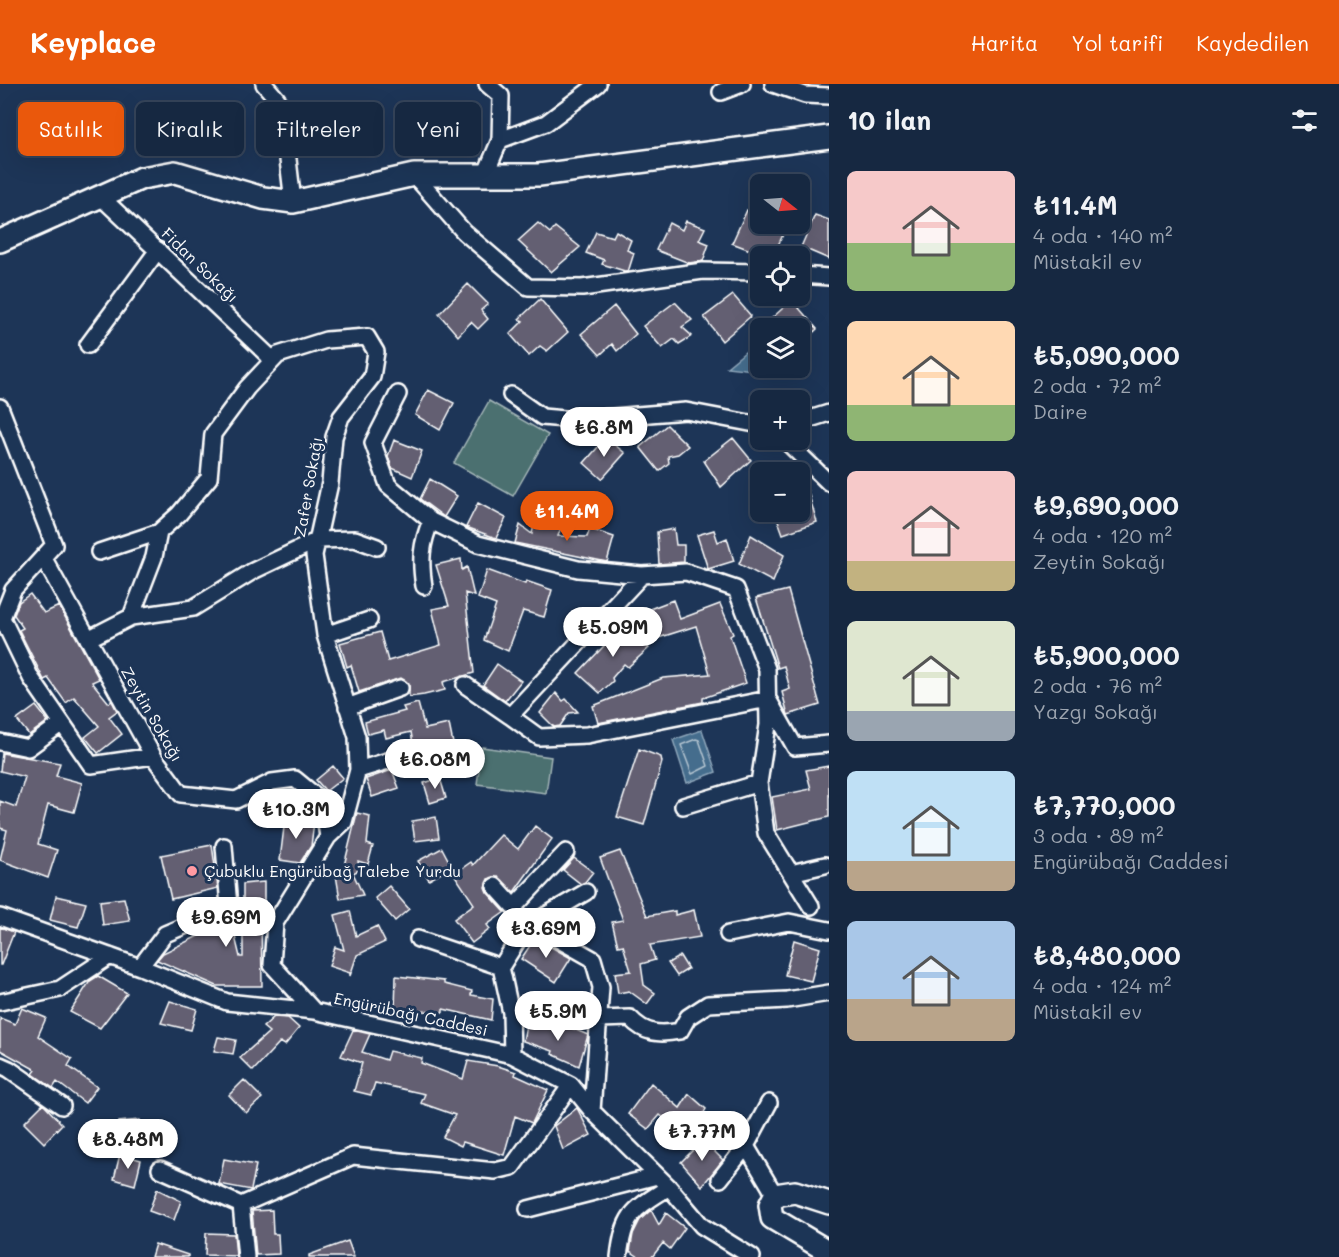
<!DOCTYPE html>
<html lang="tr">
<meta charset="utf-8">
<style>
:root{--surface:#162841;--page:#1f3048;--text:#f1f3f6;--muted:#9ea6b1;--line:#35445a;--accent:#ea580c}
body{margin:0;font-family:Mali,sans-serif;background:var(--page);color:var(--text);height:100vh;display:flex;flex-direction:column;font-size:22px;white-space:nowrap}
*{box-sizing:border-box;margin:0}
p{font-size:20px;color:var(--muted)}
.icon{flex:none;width:33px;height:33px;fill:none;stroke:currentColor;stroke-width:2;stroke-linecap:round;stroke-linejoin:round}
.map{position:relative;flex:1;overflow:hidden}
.sheet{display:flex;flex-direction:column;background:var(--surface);width:510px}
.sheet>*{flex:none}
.top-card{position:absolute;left:18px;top:18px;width:570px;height:54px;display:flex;gap:12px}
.needle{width:39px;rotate:107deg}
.tools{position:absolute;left:750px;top:90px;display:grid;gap:12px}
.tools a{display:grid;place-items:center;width:60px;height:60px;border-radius:9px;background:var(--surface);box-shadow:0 6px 24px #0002,0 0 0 2px var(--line);font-size:30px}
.price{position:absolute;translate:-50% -51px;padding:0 14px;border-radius:21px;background:#fff;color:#222;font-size:20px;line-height:39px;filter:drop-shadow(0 2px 3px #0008)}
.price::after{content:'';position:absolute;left:50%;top:36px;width:18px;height:14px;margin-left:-9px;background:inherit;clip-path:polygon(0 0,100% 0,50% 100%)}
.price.on{background:var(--accent);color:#fff}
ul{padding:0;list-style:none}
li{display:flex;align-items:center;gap:18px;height:150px;padding:0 18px}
li span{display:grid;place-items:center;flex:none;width:168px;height:120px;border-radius:9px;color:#555}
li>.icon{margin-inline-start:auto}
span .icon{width:72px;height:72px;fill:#fffc;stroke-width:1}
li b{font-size:26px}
h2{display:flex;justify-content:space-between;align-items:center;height:72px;padding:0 18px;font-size:26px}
.tag{padding:0 21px;border-radius:9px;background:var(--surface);box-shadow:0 6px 24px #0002,0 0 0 2px var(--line);font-size:21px;line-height:54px}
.tag.on{background:var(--accent);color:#fff}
header{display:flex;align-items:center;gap:36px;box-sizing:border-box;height:84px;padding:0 30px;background:var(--accent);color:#fff}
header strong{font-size:28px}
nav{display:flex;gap:33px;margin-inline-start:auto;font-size:21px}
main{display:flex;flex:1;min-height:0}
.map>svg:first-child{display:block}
.green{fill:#4b6f70;stroke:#a5b7b8;stroke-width:1.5}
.water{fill:#456d8d;stroke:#8fa7bb;stroke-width:1.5}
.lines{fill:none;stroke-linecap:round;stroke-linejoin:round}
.shore{stroke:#b5c5d1;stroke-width:1.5}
.building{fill:#645f72;stroke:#fff;stroke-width:1.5}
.street-casing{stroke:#fff;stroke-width:20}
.secondary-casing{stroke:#fff;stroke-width:26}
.street{stroke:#1d3557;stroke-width:15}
.secondary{stroke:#1d3557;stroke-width:21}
.poi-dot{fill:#ff9aa2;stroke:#1d3557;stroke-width:2}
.labels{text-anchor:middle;stroke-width:6;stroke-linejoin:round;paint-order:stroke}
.street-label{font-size:16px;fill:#fff;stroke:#1d3557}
.poi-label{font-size:16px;fill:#fff;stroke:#1d3557;text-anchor:start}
</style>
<header>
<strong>Keyplace</strong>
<nav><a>Harita</a><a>Yol tarifi</a><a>Kaydedilen</a></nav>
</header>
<main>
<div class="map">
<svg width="829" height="1173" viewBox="0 0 829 1173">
<rect width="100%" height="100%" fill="#1d3557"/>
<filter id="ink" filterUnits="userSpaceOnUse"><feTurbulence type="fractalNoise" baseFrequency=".0167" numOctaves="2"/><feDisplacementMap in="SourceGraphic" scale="12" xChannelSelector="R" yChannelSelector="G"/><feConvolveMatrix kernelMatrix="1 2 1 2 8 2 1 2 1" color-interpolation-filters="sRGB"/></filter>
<g filter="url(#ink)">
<path class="green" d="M489,317L548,351L513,412L454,379Z
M482,663L551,673L546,709L477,700Z"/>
<path class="water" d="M750,264L760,277V284H766L770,288L727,283Z
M702,646L716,688L687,699L673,656Z"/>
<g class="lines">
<path class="shore" d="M696,655L699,656L708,682L692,690L681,661Z"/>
</g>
<path class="building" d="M747,126L760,131V140H780L787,142L773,172H766L732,159Z
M815,131L829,136V175L801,163Z
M686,137L705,144L699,156L709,160L703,177L689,179L656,166L669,139L682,146Z
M538,139L550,149L555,143L580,163L551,188L518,157Z
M616,147L631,156L627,166L634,169L628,188L602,180L604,176L586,169L596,148L613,153Z
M468,200L488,220L481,226L488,235L478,245L471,238L458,252L439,230Z
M733,211L751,232L722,257L704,233Z
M540,215L568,248L547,267L540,262L529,272L510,250L523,237L519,235Z
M792,216L817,245L800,261V244H761Z
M675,218L692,236L682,243L692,252L679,260L674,255L662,264L643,242Z
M614,222L636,250L617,267L612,260L600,271L581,250Z
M428,306L454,319L440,346L415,331Z
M667,341L688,362L678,370L668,372L669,379L659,387L640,363Z
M606,354L625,369L602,395L584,379Z
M733,354L751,376L721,403L704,377Z
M394,356L422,367L412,393L392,384L388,372Z
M802,388L817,438L783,450L775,428H800V389Z
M430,395L457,412L444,433L420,415Z
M478,419L506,434L496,454L466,443Z
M535,437L561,443L558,452L587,453L590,445L614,453L607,478L515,459L520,441L532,450Z
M674,445L676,461H684V478L659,480L657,448Z
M714,446L718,458L727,454L734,477L708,485L697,451Z
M751,451L784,471L773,498L739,480Z
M461,475L462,486L467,483L474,512L465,509L474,589L443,598L445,606L424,611L409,613V600L401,594L359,608L351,581L347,583L340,559L380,548L388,577L441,561L432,525L449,522L436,481Z
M487,486L525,500L526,497L552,506L544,533L523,527L508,567L484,556L496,521L478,514Z
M788,506L820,621L788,631L782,608L790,605L784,582L778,584L756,514Z
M30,510L44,529L59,522L99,595L92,598L109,619L112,617L117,627L109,633L122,650L98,669L85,653L99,642L74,613L66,619L48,594L44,596L19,546L23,544L14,531L19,518Z
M673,516L680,535L720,520L733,550L730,552L746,599L703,614V618L598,639L593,622L663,594L710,590L696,542L658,554L647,526Z
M626,539L649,564L628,583L624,580L612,594L613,597L600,609L578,589Z
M497,580L521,597L505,617L483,601Z
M556,609L563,617L566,615L578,628L569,629L560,642L554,643L540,629Z
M418,619L425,645L449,640L456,674L416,677L411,648L386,654L384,646L368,650L365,638L405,627L403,623Z
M36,622L48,637L29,651L17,636Z
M639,665L661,673L662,678L644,741L617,733Z
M2,669L60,679L56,692L82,699L74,728L48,721L38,760L57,766L48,794L0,776L7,746L0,744V717L16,723L25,693L0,687Z
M333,682L343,694L326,707L316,696Z
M829,682V733L777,746L772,713L811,705L806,686Z
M392,686L399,704L372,713L366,695Z
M440,694L446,714L430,719L424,699Z
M357,729L370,732L367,760L373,762L368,780L358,777L359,786L353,789L363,811L340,815L336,791L342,790Z
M436,733L439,754L415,757L412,737Z
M285,735L314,738L311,762L300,779L280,776Z
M535,742L552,755L514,808L499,793L488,795L485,803L487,808L505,828L487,841L490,845L472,859L454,835L474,820L454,790L471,778L473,781L501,751L518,765Z
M212,761L218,804L171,815L161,771Z
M442,764L452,783L429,796L418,777Z
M620,767L647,832L675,827V831L694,826L700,853L650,861L655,876L641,880L644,901L655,909L647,920L629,907L618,909L615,889L631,887L623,861L618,862L612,838L623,836L600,774Z
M574,774L593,788L585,798L581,800L563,786Z
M264,798V827H261L262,902H217L157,876L163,869L223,840H232L240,873H243V800Z
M389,802L409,825L395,837L375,814Z
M56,812L86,819L78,843L50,836Z
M124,814L130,837L103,841L100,817Z
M350,827L356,852L377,842L385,858L357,871L350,892V889L329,882L335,863L344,866L335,831Z
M0,843L14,848L1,881H0Z
M535,854L571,874L556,898L521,875Z
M794,856L820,864L811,897L785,891Z
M680,872L688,885L677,892L668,879Z
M98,892L127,909L100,944L70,928L90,897Z
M396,892L444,897V900L472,907L471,911L493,915L491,936L443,925V928L395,926Z
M170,917L197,925L191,946L161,939Z
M22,924L46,934L38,952L72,975L68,982L97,1003L85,1019L57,998L53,1004L33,990L36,986L0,966V934L15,940Z
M274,933L288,934L299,944L285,961L280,958L253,987L240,974L269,948L263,943Z
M526,941L561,946L569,943L588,951L579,982L552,970L553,967L523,957Z
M353,946L370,950L362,968L386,976L389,967L422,974L421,979L463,995L468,977L498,982L516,988L515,991L548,1006L532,1039L515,1032L504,1071L463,1058L461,1062L443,1053L455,1031L421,1019L425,1010L375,999L371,1011L354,1007L362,979L341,972Z
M218,953L236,956L233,970L214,967Z
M244,996L262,1014L246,1029L229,1011Z
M651,999L680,1024L689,1010L706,1025L689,1055L660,1031L648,1045L628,1030Z
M43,1020L62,1040L44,1059L24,1039Z
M577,1024L591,1051L563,1066L554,1042Z
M140,1036L142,1055L121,1057L119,1038Z
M703,1056L723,1076L702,1102L681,1078Z
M120,1070L141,1076L135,1101L114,1095Z
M224,1075L256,1081L251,1106L219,1100Z
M157,1105L181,1117L174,1136L149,1127Z
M272,1126L273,1150H278L279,1170L256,1171L252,1127Z
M651,1126L659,1141L666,1129L685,1144L670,1165L663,1159L652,1173H639L630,1167L633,1150L640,1136Z
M206,1149L234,1150L236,1172L205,1171Z
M348,1157L354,1173H309V1171Z
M155,1160L188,1171V1173H151Z"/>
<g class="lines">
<defs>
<path id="street" d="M264,0L277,15L285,50L293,118
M773,0L805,11L829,12
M721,8L742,0
M500,56L546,39L598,0
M486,89L500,56L501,12L487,0
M414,91L464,148L528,203L582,204L703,187L760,188
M101,113L273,276
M800,191L829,193
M88,261L158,166
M398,310L373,359L388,401L431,437L478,460L578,485L642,491L686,488L736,505L767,585L768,641L759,699L766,749L811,822
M511,311L542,333L576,336L686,327L760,341
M0,323L54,461L13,506L2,534L31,594L91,681L153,672
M800,338L829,329
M785,356L829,399
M99,468L159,448
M43,473L153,672L181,710L236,716L272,698L295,695L323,718L328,753L275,839L272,881L314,927
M424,502C420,477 421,460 431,437
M131,533L193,524L253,487L318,456L355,455L377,463
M325,551L369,536
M88,555L131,533L154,473L159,448L179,430L209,394L213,350L247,304L278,271L326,256L367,253L376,268L372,293L341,333L334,353L330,399L314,471L325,551L357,653L358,686L344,738L328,753
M465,601L510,632L642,491
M347,623L400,604
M510,632L539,653L587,651L768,615L795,663L829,660
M0,658L28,664L62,639
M358,686L407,671
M683,722L759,699
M791,789L825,781
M495,802L514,823L526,843L501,883
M514,823L566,768
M0,833L140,883L227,918L314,927L512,971L571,1001L592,1027L669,1103L702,1142L752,1173
M531,840L593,875L601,903L592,1027
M526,843L586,808
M728,850L789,838L829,846
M418,855L501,883L511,929L512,971
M140,883L165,850L229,823L224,762
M0,918L60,905L110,872
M511,929L562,936
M599,935L630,934C645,950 659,951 680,947L688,933L708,920L787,916L829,909
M0,981L9,985L62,1022
M746,1062L775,1111
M160,1085L241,1121
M720,1095L746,1062L769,1019
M528,1125L657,1092
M246,1173L241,1121L353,1072L495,1087L512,1083L571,1001
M619,1173C624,1129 633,1126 669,1103"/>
<path id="secondary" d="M0,157L142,94L175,88L263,114L293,118L414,91H539L829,53
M829,1119L795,1108L775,1111L770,1121L772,1134L829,1168"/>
</defs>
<use href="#street" class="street-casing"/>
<use href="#secondary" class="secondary-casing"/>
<use href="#street" class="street"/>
<use href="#secondary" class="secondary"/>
</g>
</g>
<circle class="poi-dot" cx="192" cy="787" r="6"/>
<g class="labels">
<g class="street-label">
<text transform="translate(200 181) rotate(44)" y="6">Fidan Sokağı</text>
<text transform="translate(308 403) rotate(-80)" y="6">Zafer Sokağı</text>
<text transform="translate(152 630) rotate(60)" y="6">Zeytin Sokağı</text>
<text transform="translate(411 930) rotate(12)" y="6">Engürübağı Caddesi</text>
</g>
<g class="poi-label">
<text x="204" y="793">Çubuklu Engürübağ Talebe Yurdu</text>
</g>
</g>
</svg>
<div class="tools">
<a><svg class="needle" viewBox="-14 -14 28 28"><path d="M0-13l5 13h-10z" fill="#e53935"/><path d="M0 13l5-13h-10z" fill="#9ea6b1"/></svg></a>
<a><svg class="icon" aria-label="locate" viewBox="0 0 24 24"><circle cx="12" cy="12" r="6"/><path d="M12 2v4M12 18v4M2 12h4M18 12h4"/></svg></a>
<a><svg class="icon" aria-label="layers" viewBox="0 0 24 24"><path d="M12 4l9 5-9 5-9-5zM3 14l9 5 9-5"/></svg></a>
<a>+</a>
<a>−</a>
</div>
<b class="price" style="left:604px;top:374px">₺6.8M</b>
<b class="price on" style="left:567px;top:458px">₺11.4M</b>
<b class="price" style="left:613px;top:574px">₺5.09M</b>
<b class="price" style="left:435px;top:706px">₺6.08M</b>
<b class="price" style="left:296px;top:756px">₺10.3M</b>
<b class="price" style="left:226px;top:864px">₺9.69M</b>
<b class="price" style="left:546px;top:875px">₺3.69M</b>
<b class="price" style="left:558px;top:958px">₺5.9M</b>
<b class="price" style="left:702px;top:1078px">₺7.77M</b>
<b class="price" style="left:128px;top:1086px">₺8.48M</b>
<div class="top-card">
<a class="tag on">Satılık</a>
<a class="tag">Kiralık</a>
<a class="tag">Filtreler</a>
<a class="tag">Yeni</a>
</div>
</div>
<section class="sheet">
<h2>10 ilan<svg class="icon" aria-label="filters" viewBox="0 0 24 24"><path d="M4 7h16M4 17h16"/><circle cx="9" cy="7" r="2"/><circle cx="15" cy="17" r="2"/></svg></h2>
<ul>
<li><span style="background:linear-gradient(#f6c9c9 60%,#8fb573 0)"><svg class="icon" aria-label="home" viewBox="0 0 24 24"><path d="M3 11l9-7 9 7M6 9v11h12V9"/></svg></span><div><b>₺11.4M</b><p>4 oda · 140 m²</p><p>Müstakil ev</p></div></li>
<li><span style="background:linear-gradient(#ffd9b3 70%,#8fb573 0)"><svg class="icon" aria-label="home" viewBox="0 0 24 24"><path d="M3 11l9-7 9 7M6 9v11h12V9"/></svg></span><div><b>₺5,090,000</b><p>2 oda · 72 m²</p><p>Daire</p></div></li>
<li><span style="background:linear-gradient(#f6c9c9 75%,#c2b280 0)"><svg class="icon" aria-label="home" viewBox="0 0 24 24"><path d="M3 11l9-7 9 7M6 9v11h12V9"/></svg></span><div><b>₺9,690,000</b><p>4 oda · 120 m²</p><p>Zeytin Sokağı</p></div></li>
<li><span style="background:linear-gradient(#dfe7d0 75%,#9aa5b1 0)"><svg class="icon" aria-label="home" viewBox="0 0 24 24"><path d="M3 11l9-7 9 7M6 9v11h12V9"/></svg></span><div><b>₺5,900,000</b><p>2 oda · 76 m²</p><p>Yazgı Sokağı</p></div></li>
<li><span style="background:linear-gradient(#bfe0f5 75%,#b9a48a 0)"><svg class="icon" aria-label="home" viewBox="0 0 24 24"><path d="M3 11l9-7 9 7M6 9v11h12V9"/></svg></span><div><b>₺7,770,000</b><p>3 oda · 89 m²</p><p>Engürübağı Caddesi</p></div></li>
<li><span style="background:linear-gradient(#a9c7e8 65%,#b9a48a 0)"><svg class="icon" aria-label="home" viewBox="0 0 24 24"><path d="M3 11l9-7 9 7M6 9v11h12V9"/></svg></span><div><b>₺8,480,000</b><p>4 oda · 124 m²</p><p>Müstakil ev</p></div></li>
</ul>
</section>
</main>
